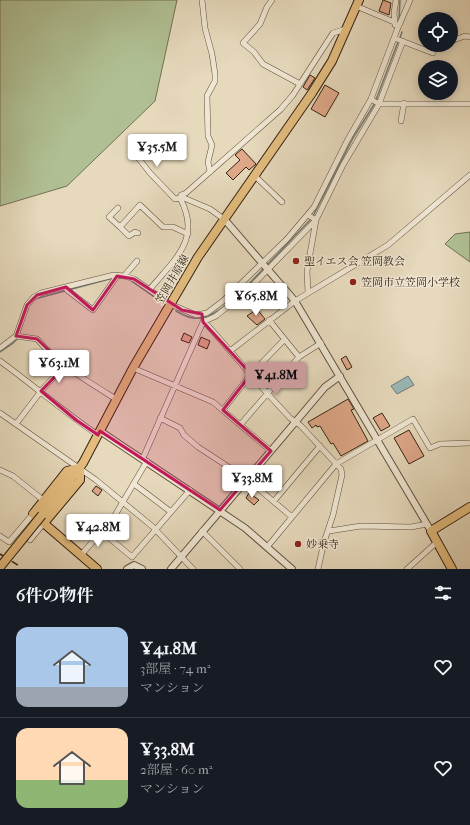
<!DOCTYPE html>
<html lang="ja">
<meta charset="utf-8">
<style>
:root{--surface:#171b24;--page:#242831;--text:#f1f3f6;--muted:#9ea1a6;--line:#363941;--accent:#c59692}
body{margin:0;font-family:"IM FELL French Canon","Noto Serif JP",serif;background:var(--page);color:var(--text);height:100vh;display:flex;flex-direction:column;font-size:15px;white-space:nowrap}
*{box-sizing:border-box;margin:0}
p{font-size:13px;color:var(--muted)}
.icon{flex:none;width:22px;height:22px;fill:none;stroke:currentColor;stroke-width:2;stroke-linecap:round;stroke-linejoin:round}
.map{position:relative;height:569px;overflow:hidden}
.sheet{display:flex;flex-direction:column;background:var(--surface);flex:1}
.sheet>*{flex:none}
.fabs{position:absolute;left:418px;top:12px;display:grid;gap:8px}
.fabs a{display:grid;place-items:center;width:40px;height:40px;border-radius:50%;background:var(--surface);box-shadow:0 2px 10px #0003;font-size:20px}
.price{position:absolute;translate:-50% -34px;padding:0 9px;border-radius:4px;background:#fff;color:#222;font-size:13px;line-height:26px;filter:drop-shadow(0 1px 2px #0008)}
.price::after{content:'';position:absolute;left:50%;top:24px;width:12px;height:9px;margin-left:-6px;background:inherit;clip-path:polygon(0 0,100% 0,50% 100%)}
.price.selected{background:var(--accent);color:#111}
ul{padding:0;list-style:none}
li{display:flex;align-items:center;gap:12px;height:100px;padding:0 16px}
li+li{border-top:1px solid var(--line)}
li span{display:grid;place-items:center;flex:none;width:112px;height:80px;border-radius:12px;color:#555}
li>.icon{margin-inline-start:auto}
span .icon{width:48px;height:48px;fill:#fffc;stroke-width:1}
li b{font-size:17px}
h2{display:flex;justify-content:space-between;align-items:center;height:48px;padding:0 16px;font-size:17px}
.map>svg:first-child{display:block}
.green{fill:#b0c094;stroke:#727153}
.water{fill:#99b8ba;stroke:#717c77}
.lines{fill:none;stroke-linecap:round;stroke-linejoin:round}
.stream{stroke:#717c77;stroke-width:1.5}
.building{fill:#dfa889;stroke:#352212}
.minor-casing{stroke:#61503c;stroke-width:6}
.tertiary-casing{stroke:#61503c;stroke-width:8}
.primary-casing{stroke:#352212;stroke-width:10}
.minor{stroke:#efe6d3;stroke-width:5}
.tertiary{stroke:#efe6d3;stroke-width:6}
.primary{stroke:#e3bc7e;stroke-width:8}
.rail{stroke:#352212;stroke-width:1.5;stroke-dasharray:7 7;stroke-linecap:butt}
.primary-bridge-casing{stroke:#352212;stroke-width:10;stroke-linecap:butt}
.primary-bridge{stroke:#e3bc7e;stroke-width:8}
.marked{fill:#c2185b;fill-opacity:0.2;stroke:#c2185b;stroke-width:3;stroke-linejoin:round}
.poi-dot{fill:#8f2418;stroke:#efe6d3;stroke-width:1.5}
.labels{text-anchor:middle;stroke-width:3;stroke-linejoin:round;paint-order:stroke}
.poi-label{font-size:11px;fill:#352212;stroke:#efe6d3;text-anchor:start}
.street-label{font-size:11px;fill:#352212;stroke:#efe6d3}
</style>
<div class="map">
<svg width="470" height="569" viewBox="0 0 470 569">
<rect width="100%" height="100%" fill="#e6d9bc"/>
<filter id="stains"><feTurbulence type="fractalNoise" baseFrequency=".005" numOctaves="4"/><feColorMatrix values="0 0 0 0 .2 0 0 0 0 .09 0 0 0 0 .02 0 0 0 .5 -.17"/></filter>
<radialGradient id="worn" r=".72"><stop offset=".6" stop-color="#630" stop-opacity="0"/><stop offset="1" stop-color="#630" stop-opacity=".3"/></radialGradient>
<path class="green" d="M0,0H177L155,101L67,186L0,206Z
M470,232V262L445,244L455,234Z"/>
<path class="water" d="M408,376L414,385L397,394L391,386Z"/>
<g class="lines">
<path class="stream" d="M399,20L400,0
M400,38L402,32
M376,100L398,42
M313,216L353,138L375,103
M267,265L311,219
M130,280L160,301
M35,299L113,278
M176,311C181,314 187,317 193,318C216,322 249,284 264,268
M0,352L12,344L18,338"/>
</g>
<path class="building" d="M383,0L391,3L389,15L379,11Z
M310,75L315,78L307,90L303,87Z
M325,85L339,93L325,117L311,109Z
M242,149L256,164L249,170L246,167L233,180L226,173L240,160L235,155Z
M257,309L265,319L257,325L247,316Z
M184,333L192,337L189,343L181,340Z
M201,337L210,341L207,349L198,345Z
M346,356L352,367L347,370L341,359Z
M348,399L354,409L351,410L368,441L341,456L333,443L331,444L320,426L317,427L316,425L312,428L308,422Z
M382,413L390,426L381,431L373,418Z
M409,430L424,456L409,464L394,438Z
M96,486L102,490L98,496L92,491Z
M249,493L259,500L254,505L246,498Z"/>
<g class="lines">
<defs>
<path id="minor" d="M202,0L205,28L212,54L215,74V81L207,96L208,136L212,145L208,162L210,172
M272,0L267,7L260,24L243,43L254,52L263,64L300,84
M356,6L394,22
M395,25L394,13L396,0
M394,38L433,53L434,48L441,45
M451,41L465,36L470,37
M371,99L379,104H470
M401,121L404,103
M132,150L150,173L175,199L180,198
M255,176L282,202
M181,200L184,198L210,209L225,220
M118,208L109,217L120,227
M138,233L135,232L129,236L120,227L140,205L163,227H173L188,234
M124,276L137,261
M66,287L67,290L93,310L117,276
M150,289C175,259 202,239 180,198L181,195L186,193L280,110L293,95L333,33L346,29
M308,293L307,271L316,220L308,215
M203,320L267,393L290,418L301,426L341,469L342,475L333,515L324,542L318,569
M269,320L299,357
M16,336L27,305L34,297L41,293L114,275L124,276L134,279L170,304L196,315L207,313L223,301L287,239L314,207L347,141L371,99L397,30L410,0
M0,348L16,336L37,339C59,365 87,381 116,399
M230,351L295,301L388,245L470,175
M0,361C33,385 64,412 98,435
M133,368L213,402L271,451
M223,410L251,374L284,340
M0,413L96,480L153,527L193,569
M160,418L180,428L184,435L198,447L247,479L292,517
M16,424L41,391L64,366
M241,424L299,357L321,343
M143,458L203,322L216,316L245,293L316,220L343,165L379,104L403,41
M0,470L13,476L43,500
M134,484L171,512
M274,501L320,446
M202,531L240,569
M329,531L361,526L411,527L427,524
M102,532L132,557L190,490
M0,536L9,542L33,514
M30,540L44,523
M268,546L336,464L413,419L430,448L440,444L470,443
M82,554L114,517L147,461
M407,569L437,542"/>
<path id="tertiary" d="M225,220L295,301L431,531
M100,431L245,528L292,569
M127,569L134,565L142,569
M171,569L325,387L340,376"/>
<path id="primary" d="M80,468L67,471L33,514L97,569
M42,515L83,463L133,368L198,257L312,93L332,61L359,0
M44,523L80,480V468
M452,569L431,531L470,507"/>
</defs>
<use href="#minor" class="minor-casing"/>
<use href="#tertiary" class="tertiary-casing"/>
<use href="#primary" class="primary-casing"/>
<use href="#minor" class="minor"/>
<use href="#tertiary" class="tertiary"/>
<use href="#primary" class="primary"/>
<path class="rail" d="M0,554L24,569
M0,562L12,569"/>
<defs>
<path id="primary-bridge" d="M0,567L42,515"/>
</defs>
<use href="#primary-bridge" class="primary-bridge-casing"/>
<use href="#primary-bridge" class="primary-bridge"/>
</g>
<path class="marked" d="M117,276L134,279L182,310L202,314L203,322L251,374L223,410L271,451L220,510L100,431L98,435L76,420L41,391L65,366L37,339L16,336L27,305L37,295L66,287L93,310Z"/>
<g class="poi-dot">
<circle cx="296" cy="261" r="4"/>
<circle cx="353" cy="282" r="4"/>
<circle cx="298" cy="544" r="4"/>
</g>
<g class="labels">
<g class="poi-label">
<text x="304" y="265">聖イエス会 笠岡教会</text>
<text x="361" y="286">笠岡市立笠岡小学校</text>
<text x="306" y="548">妙乗寺</text>
</g>
<g class="street-label">
<text transform="translate(172 279) rotate(-60)" y="4">笠岡井原線</text>
</g>
</g>
<rect width="100%" height="100%" filter="url(#stains)"/>
<rect width="100%" height="100%" fill="url(#worn)"/>
</svg>
<div class="fabs">
<a><svg class="icon" aria-label="locate" viewBox="0 0 24 24"><circle cx="12" cy="12" r="6"/><path d="M12 2v4M12 18v4M2 12h4M18 12h4"/></svg></a>
<a><svg class="icon" aria-label="layers" viewBox="0 0 24 24"><path d="M12 4l9 5-9 5-9-5zM3 14l9 5 9-5"/></svg></a>
</div>
<b class="price" style="left:157px;top:168px">¥35.5M</b>
<b class="price" style="left:256px;top:317px">¥65.8M</b>
<b class="price" style="left:59px;top:384px">¥63.1M</b>
<b class="price selected" style="left:276px;top:396px">¥41.8M</b>
<b class="price" style="left:252px;top:499px">¥33.8M</b>
<b class="price" style="left:98px;top:548px">¥42.8M</b>
</div>
<section class="sheet">
<h2>6件の物件<svg class="icon" aria-label="filters" viewBox="0 0 24 24"><path d="M4 7h16M4 17h16"/><circle cx="9" cy="7" r="2"/><circle cx="15" cy="17" r="2"/></svg></h2>
<ul>
<li><span style="background:linear-gradient(#a9c7e8 75%,#9aa5b1 0)"><svg class="icon" aria-label="home" viewBox="0 0 24 24"><path d="M3 11l9-7 9 7M6 9v11h12V9"/></svg></span><div><b>¥41.8M</b><p>3部屋 · 74 m²</p><p>マンション</p></div><svg class="icon" aria-label="heart" viewBox="0 0 24 24"><path d="M12 20l-8-8c-3-5 5-10 8-4 3-6 11-1 8 4z"/></svg></li>
<li><span style="background:linear-gradient(#ffd9b3 65%,#8fb573 0)"><svg class="icon" aria-label="home" viewBox="0 0 24 24"><path d="M3 11l9-7 9 7M6 9v11h12V9"/></svg></span><div><b>¥33.8M</b><p>2部屋 · 60 m²</p><p>マンション</p></div><svg class="icon" aria-label="heart" viewBox="0 0 24 24"><path d="M12 20l-8-8c-3-5 5-10 8-4 3-6 11-1 8 4z"/></svg></li>
</ul>
</section>
